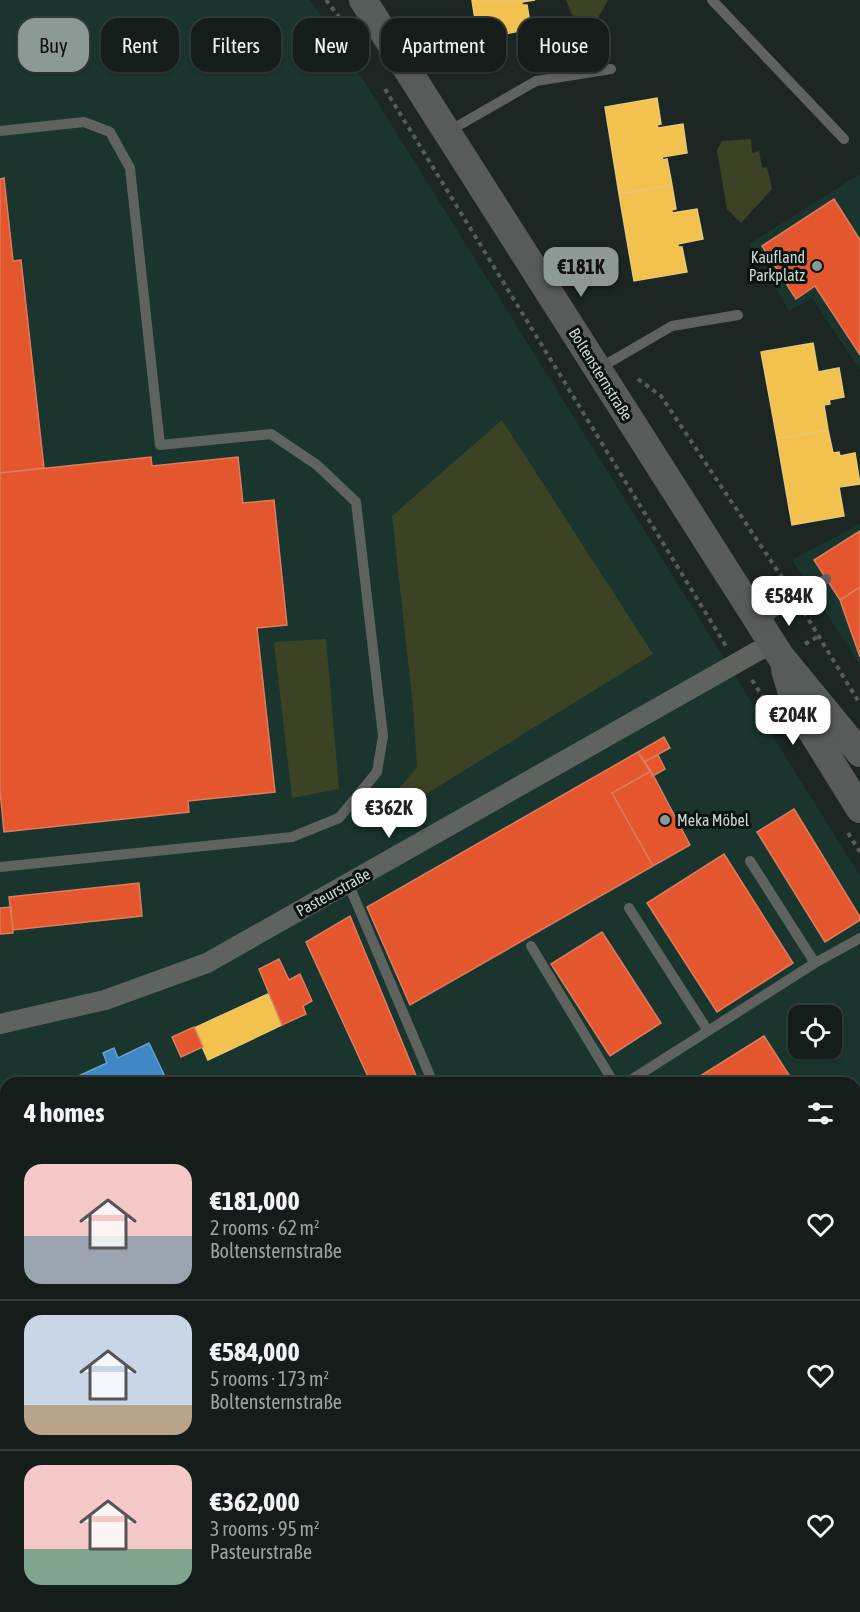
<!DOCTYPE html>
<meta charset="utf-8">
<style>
:root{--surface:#151d1b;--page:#1e2624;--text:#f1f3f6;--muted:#9da2a3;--line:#343b3a;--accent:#8d9995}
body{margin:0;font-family:"Asap Condensed",sans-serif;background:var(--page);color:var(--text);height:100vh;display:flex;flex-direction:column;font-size:22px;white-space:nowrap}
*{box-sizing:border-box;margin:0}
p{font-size:20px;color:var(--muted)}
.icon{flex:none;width:33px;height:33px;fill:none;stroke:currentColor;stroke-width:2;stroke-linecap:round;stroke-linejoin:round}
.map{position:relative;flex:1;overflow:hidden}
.side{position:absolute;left:0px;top:1077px;width:861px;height:536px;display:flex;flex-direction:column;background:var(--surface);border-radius:18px 18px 0 0;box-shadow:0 2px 4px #0004,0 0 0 2px var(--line)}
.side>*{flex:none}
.top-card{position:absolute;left:18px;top:18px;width:825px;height:54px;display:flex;gap:12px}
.fabs{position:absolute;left:788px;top:1005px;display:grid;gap:12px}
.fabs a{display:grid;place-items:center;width:54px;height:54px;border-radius:12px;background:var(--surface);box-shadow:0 2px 4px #0004,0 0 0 2px var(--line);font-size:30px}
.price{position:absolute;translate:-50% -51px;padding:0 14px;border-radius:12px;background:#fff;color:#222;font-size:20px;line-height:39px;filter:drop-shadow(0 2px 3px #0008)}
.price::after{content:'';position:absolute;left:50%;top:36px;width:18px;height:14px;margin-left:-9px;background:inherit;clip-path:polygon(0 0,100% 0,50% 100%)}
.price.on{background:var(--accent);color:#111}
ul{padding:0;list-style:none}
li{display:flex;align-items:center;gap:18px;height:150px;padding:0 24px}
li+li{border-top:2px solid var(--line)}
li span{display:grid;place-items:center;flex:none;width:168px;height:120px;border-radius:18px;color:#555}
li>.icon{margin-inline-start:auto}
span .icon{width:72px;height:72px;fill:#fffc;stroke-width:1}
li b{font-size:26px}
h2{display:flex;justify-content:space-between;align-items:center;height:72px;padding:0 24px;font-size:26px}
.chip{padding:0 21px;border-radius:18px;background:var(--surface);box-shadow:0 2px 4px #0004,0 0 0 2px var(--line);font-size:21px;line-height:54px}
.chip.on{background:var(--accent);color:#111}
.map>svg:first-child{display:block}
.built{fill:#19352e;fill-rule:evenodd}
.green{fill:#3c4325}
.homes{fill:#f2c14e;stroke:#e6c876;stroke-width:1.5}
.shops{fill:#e4572e;stroke:#dc7d5f;stroke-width:1.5}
.schools{fill:#3f88c5;stroke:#69a0c9;stroke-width:1.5}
.industry{fill:#8d8d92;stroke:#9fa3a5;stroke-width:1.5}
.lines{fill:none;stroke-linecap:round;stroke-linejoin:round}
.path{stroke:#575c5a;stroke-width:4;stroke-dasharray:4.5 4.5;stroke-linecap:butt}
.lane{stroke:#5f6360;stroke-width:10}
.street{stroke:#5f6360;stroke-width:20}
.secondary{stroke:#575c5a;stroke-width:28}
.tram{stroke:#585d5a;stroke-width:1.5}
.poi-dot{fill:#8d9995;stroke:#09120f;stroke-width:2}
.labels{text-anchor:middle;stroke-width:6;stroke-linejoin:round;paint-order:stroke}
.poi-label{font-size:16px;fill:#cad7d2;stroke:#09120f;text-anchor:end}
.street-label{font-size:16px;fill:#cad7d2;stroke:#09120f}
</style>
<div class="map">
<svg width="860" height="1612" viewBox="0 0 860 1612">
<rect width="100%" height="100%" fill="#1c2724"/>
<path class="built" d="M0,0H310L334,33L860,876V1192L855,1195V1083H6V1360L0,1361ZM798,1016H831V1048H798Z
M860,174V370L812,298L789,311L749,244Z
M860,524V665L792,560Z
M855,1460H860V1612H0V1514H6V1606H855Z"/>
<path class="green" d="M566,0H608L595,23L572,15Z
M751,139L752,153L759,151L762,168L767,167L772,189L741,223L727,209L717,150L722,141Z
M502,420L653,654L402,809L397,791L417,767L413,706L392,516Z
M326,639L339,789L292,798L274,642Z
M860,1192V1438H855V1195Z
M6,1360V1493L0,1494V1361Z"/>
<path class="homes" d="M472,0H535L522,2V5H527L531,29L478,39Z
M657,98L661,124L657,125L658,128L683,124L687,153L662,157L663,160L667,159L672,185L619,194L605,107Z
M672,185L676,209L672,210V213L697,209L703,239L678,244V247H682L687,272L634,281L619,194Z
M813,343L818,372L839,368L844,397L829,400L830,404L824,405L828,430L777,439L761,352Z
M828,430L833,453L839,452L840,456L855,453L860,484L839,487L844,516L792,525L777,439Z
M268,994L282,1025L208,1060L194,1028Z"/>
<path class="shops" d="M4,178L13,261L21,260L44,468L0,473V179Z
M834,199L860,240V355L815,286L796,299L762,246Z
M151,457L152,466L238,457L243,503L274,500L287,625L257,628L275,792L188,801L189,812L4,832L0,791V473Z
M860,531V587L840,600L814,560Z
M860,587V657L840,600Z
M664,737L670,748L644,762L638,752Z
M638,752L651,771L612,793L653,866L410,1005L367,907Z
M658,755L665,769L653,776L644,762Z
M651,771L690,845L653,866L612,793Z
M794,809L860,917V920L825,942L757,832Z
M724,854L793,963L717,1012L647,903Z
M139,883L142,916L13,930L9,897Z
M11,907L13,933L0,934V908Z
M350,916L419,1083H371L306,942Z
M602,932L661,1023L610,1056L551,964Z
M279,959L289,980L300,974L312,1001L303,1006L306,1014L282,1025L259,969Z
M194,1027L203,1047L181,1057L172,1037Z
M764,1036L789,1075L776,1083H689Z
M6,1287V1360L1,1361L0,1289Z
M860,1572V1612H789L799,1606H855V1575Z
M552,1606H647L648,1612H553Z
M686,1606H720L722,1612H671Z"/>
<path class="schools" d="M149,1043L168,1083H79L76,1077L107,1063L103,1053L114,1048L118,1058Z"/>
<path class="industry" d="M6,1132V1269L1,1270L0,1133Z
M361,1606H417L418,1612H361Z"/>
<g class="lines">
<path class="path" d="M326,0L339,17
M385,89L726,646
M638,379L661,396L787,585
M804,612L860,704
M805,644L819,636
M752,680L764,699
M848,833L860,852
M855,1335H860
M0,1475L6,1473"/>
<path class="lane" d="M712,0L844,139
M0,131L84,122L110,132L130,168L160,445L271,434L317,465L356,502L383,736L377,772L339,818L292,837L0,867
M449,131L536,81L611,69
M598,369L672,326L738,315
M759,622L826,579
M750,861L815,963
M348,883L433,1083
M629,908L708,1031
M531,946L614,1083
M626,1083L815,963L860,938
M856,1101L860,1099
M0,1601L6,1600
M446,1606L447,1612"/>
<path class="street" d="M0,1024L105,1000L207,963L772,643"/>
<path class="secondary" d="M363,0L781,657L860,753
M785,670L796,706L860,809"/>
<path class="tram" d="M855,1448H860
M855,1461H860
M0,1504L6,1503
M0,1518L6,1517"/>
</g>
<g class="poi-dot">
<circle cx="817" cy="266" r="6"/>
<circle cx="665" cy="820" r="6"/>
</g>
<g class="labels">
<g class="poi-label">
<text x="805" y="263">Kaufland<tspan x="805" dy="18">Parkplatz</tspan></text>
<text x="677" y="826" text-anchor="start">Meka Möbel</text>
</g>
<g class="street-label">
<text transform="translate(601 374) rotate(58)" y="6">Boltensternstraße</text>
<text transform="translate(333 892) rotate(-29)" y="6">Pasteurstraße</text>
</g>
</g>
</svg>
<div class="fabs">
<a><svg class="icon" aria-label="locate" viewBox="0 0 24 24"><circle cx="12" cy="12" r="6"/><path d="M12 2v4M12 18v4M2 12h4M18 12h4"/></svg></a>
</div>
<b class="price on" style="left:581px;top:298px">€181K</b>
<b class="price" style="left:789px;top:627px">€584K</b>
<b class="price" style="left:793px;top:746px">€204K</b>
<b class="price" style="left:389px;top:839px">€362K</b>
<div class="top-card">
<a class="chip on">Buy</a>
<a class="chip">Rent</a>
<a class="chip">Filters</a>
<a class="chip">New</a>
<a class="chip">Apartment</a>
<a class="chip">House</a>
</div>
<section class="side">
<h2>4 homes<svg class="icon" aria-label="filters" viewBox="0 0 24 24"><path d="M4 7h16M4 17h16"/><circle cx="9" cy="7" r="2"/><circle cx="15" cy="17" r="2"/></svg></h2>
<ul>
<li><span style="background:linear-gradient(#f6c9c9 60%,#9aa5b1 0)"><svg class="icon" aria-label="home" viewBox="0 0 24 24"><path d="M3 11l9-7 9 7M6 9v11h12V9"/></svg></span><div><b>€181,000</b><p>2 rooms · 62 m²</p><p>Boltensternstraße</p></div><svg class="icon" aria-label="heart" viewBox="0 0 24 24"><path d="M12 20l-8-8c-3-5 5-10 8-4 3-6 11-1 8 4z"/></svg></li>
<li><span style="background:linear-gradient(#c9d6e8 75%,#b9a48a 0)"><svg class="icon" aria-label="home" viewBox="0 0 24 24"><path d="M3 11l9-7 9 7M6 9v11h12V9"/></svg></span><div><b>€584,000</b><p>5 rooms · 173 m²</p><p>Boltensternstraße</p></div><svg class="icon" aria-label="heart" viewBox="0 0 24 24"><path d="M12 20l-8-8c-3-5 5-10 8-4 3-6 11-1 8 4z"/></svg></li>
<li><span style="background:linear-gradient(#f6c9c9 70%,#7fa58c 0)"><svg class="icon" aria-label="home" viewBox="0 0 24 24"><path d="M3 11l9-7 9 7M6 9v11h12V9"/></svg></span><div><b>€362,000</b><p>3 rooms · 95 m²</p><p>Pasteurstraße</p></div><svg class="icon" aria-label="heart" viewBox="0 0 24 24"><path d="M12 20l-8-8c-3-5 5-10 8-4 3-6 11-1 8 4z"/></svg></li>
</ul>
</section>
</div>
